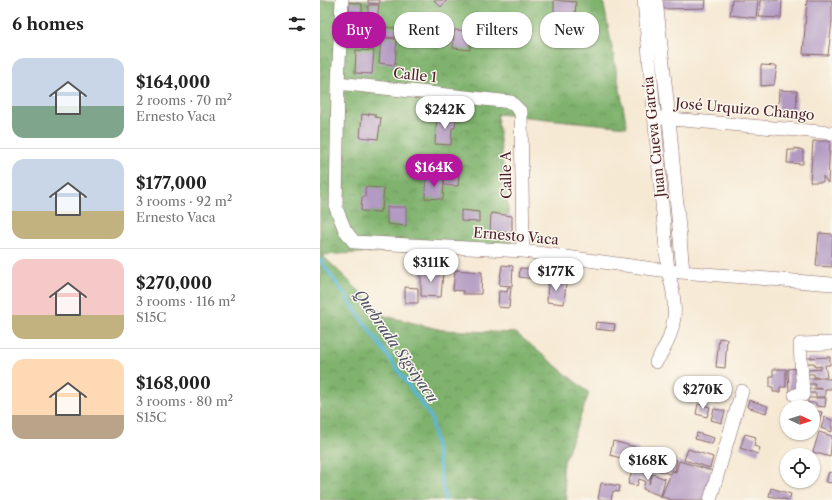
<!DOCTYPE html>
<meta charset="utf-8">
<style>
:root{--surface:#fff;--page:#f6f6f6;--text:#222;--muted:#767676;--line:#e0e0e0;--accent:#b5179e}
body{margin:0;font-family:"Libre Caslon Text",serif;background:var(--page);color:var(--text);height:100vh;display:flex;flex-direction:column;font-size:15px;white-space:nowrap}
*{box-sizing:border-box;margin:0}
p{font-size:13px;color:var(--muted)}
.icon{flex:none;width:22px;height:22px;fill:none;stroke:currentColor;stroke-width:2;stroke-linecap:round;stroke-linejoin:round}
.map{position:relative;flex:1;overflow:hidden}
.drawer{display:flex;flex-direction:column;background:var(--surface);width:320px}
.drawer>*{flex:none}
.top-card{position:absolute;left:12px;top:12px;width:380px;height:36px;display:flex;gap:8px}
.needle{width:26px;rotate:93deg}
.tools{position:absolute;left:460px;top:400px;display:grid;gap:8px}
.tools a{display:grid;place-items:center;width:40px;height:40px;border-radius:50%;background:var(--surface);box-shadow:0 1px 3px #0004;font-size:20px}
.price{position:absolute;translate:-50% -34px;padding:0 9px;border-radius:14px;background:#fff;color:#222;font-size:13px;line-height:26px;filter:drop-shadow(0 1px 2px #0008)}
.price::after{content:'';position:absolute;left:50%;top:24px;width:12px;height:9px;margin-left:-6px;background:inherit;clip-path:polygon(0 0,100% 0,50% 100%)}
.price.on{background:var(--accent);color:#fff}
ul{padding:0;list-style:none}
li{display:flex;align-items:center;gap:12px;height:100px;padding:0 12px}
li+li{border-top:1px solid var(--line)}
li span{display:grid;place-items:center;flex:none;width:112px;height:80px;border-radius:12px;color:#555}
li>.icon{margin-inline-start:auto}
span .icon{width:48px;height:48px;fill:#fffc;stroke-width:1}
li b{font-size:17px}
h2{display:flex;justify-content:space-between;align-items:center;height:48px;padding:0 12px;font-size:17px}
.pill{padding:0 14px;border-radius:16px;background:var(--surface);box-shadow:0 1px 3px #0004;font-size:14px;line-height:36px}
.pill.on{background:var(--accent);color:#fff}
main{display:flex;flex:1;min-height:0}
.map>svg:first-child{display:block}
.forest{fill:url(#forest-crowns);stroke:#64684c}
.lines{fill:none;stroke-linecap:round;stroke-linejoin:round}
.stream{stroke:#5ab6d8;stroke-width:3.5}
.building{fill:#b29ac2}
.street-casing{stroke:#866666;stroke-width:14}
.street{stroke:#fff;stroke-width:13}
.labels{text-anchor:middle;stroke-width:3;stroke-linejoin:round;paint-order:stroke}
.street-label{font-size:14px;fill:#4a1f2b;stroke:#fbf7ec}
.water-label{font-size:15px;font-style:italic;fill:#505468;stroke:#fbf7ec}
</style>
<main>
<section class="drawer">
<h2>6 homes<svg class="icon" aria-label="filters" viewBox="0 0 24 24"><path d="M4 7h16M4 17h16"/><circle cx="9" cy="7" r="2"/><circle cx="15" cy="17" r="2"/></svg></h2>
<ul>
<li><span style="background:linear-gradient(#c9d6e8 60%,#7fa58c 0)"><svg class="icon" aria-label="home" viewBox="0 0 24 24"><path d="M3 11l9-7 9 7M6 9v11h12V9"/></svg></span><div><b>$164,000</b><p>2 rooms · 70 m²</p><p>Ernesto Vaca</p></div></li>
<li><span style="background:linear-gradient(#c9d6e8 65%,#c2b280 0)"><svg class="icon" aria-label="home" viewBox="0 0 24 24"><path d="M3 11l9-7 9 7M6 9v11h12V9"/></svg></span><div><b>$177,000</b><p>3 rooms · 92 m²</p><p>Ernesto Vaca</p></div></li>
<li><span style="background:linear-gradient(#f6c9c9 70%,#c2b280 0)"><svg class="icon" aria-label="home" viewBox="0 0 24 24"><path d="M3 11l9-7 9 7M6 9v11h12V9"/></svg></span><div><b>$270,000</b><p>3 rooms · 116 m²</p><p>S15C</p></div></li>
<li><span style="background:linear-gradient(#ffd9b3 70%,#b9a48a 0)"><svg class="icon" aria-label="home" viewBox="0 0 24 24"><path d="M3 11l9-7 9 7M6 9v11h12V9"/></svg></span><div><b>$168,000</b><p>3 rooms · 80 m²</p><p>S15C</p></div></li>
</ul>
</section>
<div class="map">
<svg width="512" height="500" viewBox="0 0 512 500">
<defs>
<pattern id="forest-crowns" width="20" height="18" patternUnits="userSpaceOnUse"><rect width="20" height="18" fill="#7fb26d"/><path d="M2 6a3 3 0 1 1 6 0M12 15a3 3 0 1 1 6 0" fill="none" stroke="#6a905a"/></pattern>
</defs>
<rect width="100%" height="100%" fill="#fbf7ec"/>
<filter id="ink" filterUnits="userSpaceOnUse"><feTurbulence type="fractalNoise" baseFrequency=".025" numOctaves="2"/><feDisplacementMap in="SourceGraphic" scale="8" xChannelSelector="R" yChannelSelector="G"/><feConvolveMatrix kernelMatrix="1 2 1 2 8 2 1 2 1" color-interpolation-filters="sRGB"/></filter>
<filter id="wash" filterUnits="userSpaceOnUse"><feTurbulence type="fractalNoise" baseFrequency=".012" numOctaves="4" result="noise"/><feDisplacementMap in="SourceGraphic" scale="16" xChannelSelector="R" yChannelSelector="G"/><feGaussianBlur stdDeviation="0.9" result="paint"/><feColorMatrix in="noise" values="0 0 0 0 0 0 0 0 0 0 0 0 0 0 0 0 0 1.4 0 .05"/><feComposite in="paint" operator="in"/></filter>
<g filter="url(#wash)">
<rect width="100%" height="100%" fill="#f6e9d4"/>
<path class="forest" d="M0,0H283L307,127L177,114L192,244L2,255L65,316L122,330L196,333L269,393L242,468L247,500H0Z"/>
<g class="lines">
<path class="stream" d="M0,260L111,417L125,500"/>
</g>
<g id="blocks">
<path class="building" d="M48,0H60L59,4L48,3Z
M114,0H127L121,7Z
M234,0L256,2L255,16L234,15Z
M341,0H386L385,8L342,9Z
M412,0H438L436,18L410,15Z
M440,0H462L461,18L439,17Z
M487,0H512V21L508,55L483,54Z
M29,2L42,4V12L29,11Z
M48,5H59L57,19H48Z
M62,27L76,28L75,38L62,36Z
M113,29L130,30L129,45L112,44Z
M134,30L151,31L150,50L133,48Z
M61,38L77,39L75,65L59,63Z
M36,50L54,51L52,74L35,73Z
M441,65L457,66L454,85L441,86Z
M459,90L477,91L476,112L458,111Z
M49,113L55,114V117L61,118L58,139L40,137L42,114L49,115Z
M117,115L136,117L135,128H132L131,145L115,144Z
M493,141H510L508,183L503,176V182H490Z
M475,148L483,150V164L467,163L468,150H475Z
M125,173L139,175L138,186L124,185Z
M106,178L124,179L123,199L105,198Z
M45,187L64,188L62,209H60V212L41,211L42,197H45Z
M67,207H86V226L67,224Z
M141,210L159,212V222L141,221Z
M171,213L192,216V233L170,231Z
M499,233L512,234V267L496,266Z
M182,265L193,266L192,286L179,285Z
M105,268L109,269L110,272L123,273L121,297L101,296V278L99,274L101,270Z
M200,268L223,269L222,280L199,277Z
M135,270L162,272L161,294H143V291L133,290Z
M228,278L238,279V283H246L244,304L227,302Z
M85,287L98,288V303H85Z
M188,287H191L189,308L178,307L179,291L187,292Z
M276,322L295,324L294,331L275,329Z
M399,338L407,339L405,368L396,367Z
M510,357V365H505L507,377H494V374H488V370L501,369V366L495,367L494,363H487V358Z
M478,368L479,392H469L468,369Z
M453,369H466V387H460V392H453V387H450V376H453Z
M489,378L512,379L511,389H505V397H496V393H489V389H503L495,388V384H488Z
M488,398H506L505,407L496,406V403H488Z
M429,400L448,406L446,413L427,407Z
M378,404L390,407L387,417L376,414Z
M394,409L405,411L402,423L391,420Z
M493,410L502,412L497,429L493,428Z
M505,417L512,420V432L501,428Z
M499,432L512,436L510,457L493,452Z
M377,433L394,438L392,444L375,439Z
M425,434L436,437L434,446L440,448L438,454L420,448Z
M293,441L319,448L315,462L290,455Z
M368,449L393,457L390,468L364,460Z
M329,452L357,460L355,471H352L356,472L359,461L393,471L385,500H353L341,497L352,471L350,474L325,467Z
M313,468L332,473L329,484L333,474L345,479L341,496L323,489L325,481L319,479L317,486L308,484Z
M509,472L512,473V483L506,482Z
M281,483L300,486L299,492L293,491L291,500L278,499Z
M451,488L471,494L469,500L449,496Z"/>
</g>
</g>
<g filter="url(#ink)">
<use href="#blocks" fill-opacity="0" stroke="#866666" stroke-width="1"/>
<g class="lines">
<defs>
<path id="street" d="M22,0L18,83L16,208L25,230L34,242L203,251L348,271L512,284
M324,0L348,271C358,305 358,331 336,362
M336,0L349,119L363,271
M18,83L191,102L201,112L203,251
M340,118L512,133
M475,395H483L480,344L512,343
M390,500L422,391"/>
</defs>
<use href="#street" class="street-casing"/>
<use href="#street" class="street"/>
</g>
</g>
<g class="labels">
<g class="street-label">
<text transform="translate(95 75) rotate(6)" y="5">Calle 1</text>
<text transform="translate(425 109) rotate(5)" y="5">José Urquizo Chango</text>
<text transform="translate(334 137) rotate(-96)" y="5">Juan Cueva García</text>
<text transform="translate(186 175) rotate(-91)" y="5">Calle A</text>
<text transform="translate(196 236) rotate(5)" y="5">Ernesto Vaca</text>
</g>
<g class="water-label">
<text transform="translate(76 346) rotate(55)" y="5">Quebrada Sigsiyacu</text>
</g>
</g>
</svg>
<div class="tools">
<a><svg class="needle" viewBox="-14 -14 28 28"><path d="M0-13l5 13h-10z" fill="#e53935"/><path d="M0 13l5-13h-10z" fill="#767676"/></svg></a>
<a><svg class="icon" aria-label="locate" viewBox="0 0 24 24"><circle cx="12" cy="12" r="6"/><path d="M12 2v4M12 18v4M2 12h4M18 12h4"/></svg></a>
</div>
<b class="price" style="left:125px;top:130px">$242K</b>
<b class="price on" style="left:114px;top:188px">$164K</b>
<b class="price" style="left:111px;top:283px">$311K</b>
<b class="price" style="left:236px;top:292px">$177K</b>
<b class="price" style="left:383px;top:410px">$270K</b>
<b class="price" style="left:328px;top:481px">$168K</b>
<div class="top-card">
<a class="pill on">Buy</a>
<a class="pill">Rent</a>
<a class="pill">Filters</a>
<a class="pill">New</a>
</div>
</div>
</main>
